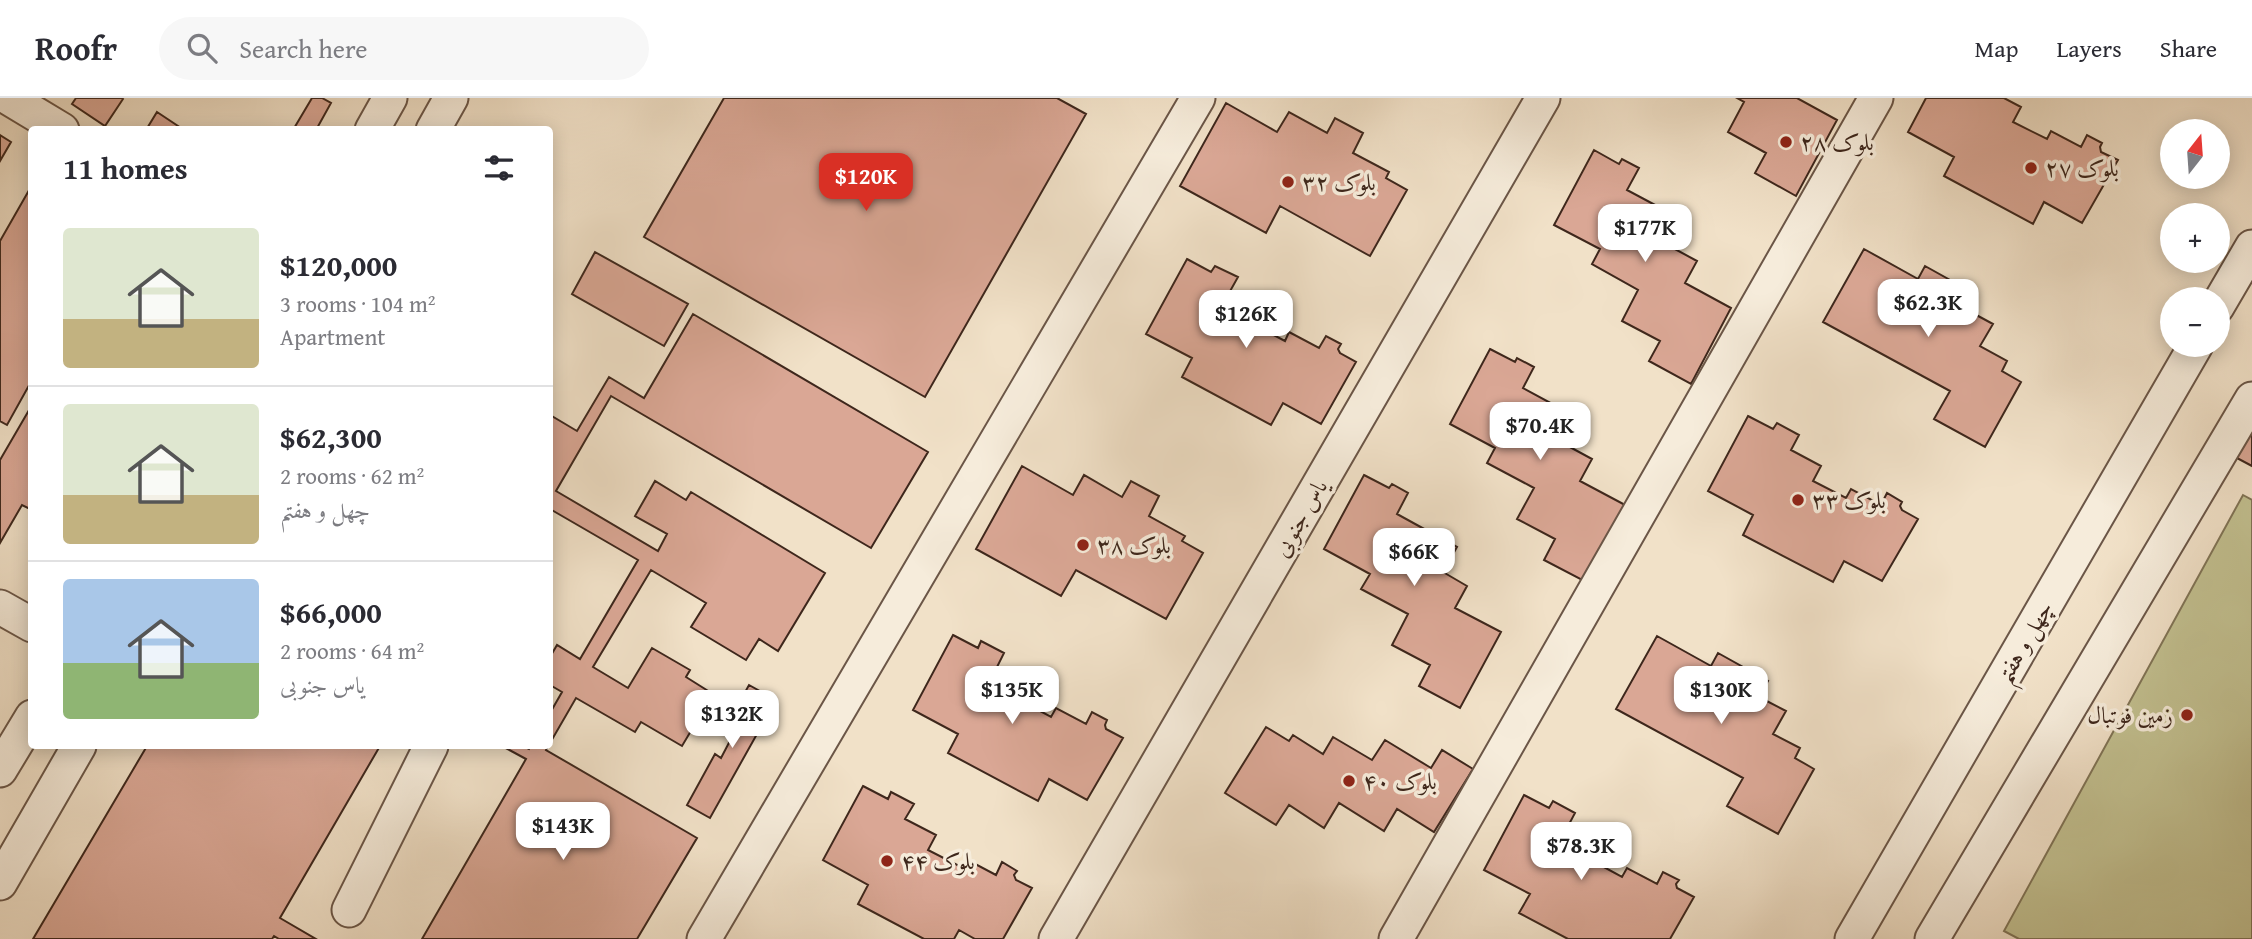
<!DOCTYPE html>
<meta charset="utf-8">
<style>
:root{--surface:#fff;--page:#f7f7f7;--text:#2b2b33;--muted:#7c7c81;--line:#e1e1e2;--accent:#d93025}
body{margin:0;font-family:"Gentium Book Plus",Amiri,serif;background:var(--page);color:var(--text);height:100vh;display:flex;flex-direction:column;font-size:26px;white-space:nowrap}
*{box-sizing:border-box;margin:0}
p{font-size:23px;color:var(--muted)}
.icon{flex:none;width:38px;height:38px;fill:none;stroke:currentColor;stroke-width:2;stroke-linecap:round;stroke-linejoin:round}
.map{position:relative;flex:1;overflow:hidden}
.side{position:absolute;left:28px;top:28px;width:525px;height:623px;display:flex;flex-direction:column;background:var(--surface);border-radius:7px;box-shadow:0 4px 18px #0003}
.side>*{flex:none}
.needle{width:46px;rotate:17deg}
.fabs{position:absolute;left:2160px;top:21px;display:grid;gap:14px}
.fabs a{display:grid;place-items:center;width:70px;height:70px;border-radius:50%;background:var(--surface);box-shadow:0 4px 18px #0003;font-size:35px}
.price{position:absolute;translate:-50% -60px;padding:0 16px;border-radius:14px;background:#fff;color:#222;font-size:23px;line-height:46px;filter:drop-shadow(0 2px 4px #0008)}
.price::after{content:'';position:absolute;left:50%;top:42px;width:21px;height:16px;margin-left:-10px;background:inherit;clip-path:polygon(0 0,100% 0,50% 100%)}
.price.on{background:var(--accent);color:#fff}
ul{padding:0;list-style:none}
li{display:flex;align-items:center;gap:21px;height:175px;padding:0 35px}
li+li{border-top:2px solid var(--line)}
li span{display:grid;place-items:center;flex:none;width:196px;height:140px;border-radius:7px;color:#555}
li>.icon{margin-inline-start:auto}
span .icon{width:84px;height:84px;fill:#fffc;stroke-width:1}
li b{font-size:30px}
h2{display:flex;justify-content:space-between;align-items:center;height:84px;padding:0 35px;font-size:30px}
header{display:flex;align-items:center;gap:42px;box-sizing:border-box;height:98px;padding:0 35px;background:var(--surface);border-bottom:2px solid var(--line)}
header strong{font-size:33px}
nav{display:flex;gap:38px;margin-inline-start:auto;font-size:24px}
.search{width:490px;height:63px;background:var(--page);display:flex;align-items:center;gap:18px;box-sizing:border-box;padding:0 24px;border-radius:38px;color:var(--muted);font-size:26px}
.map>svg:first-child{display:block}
.green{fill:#c2c090;stroke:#807456;stroke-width:2}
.building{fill:#daa795;stroke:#3e271c;stroke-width:2}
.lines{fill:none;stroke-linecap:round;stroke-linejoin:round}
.minor-casing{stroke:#6b5647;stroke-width:37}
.minor{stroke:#f6ecdb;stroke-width:33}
.poi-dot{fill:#8f2418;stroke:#f6ecdb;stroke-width:2.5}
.labels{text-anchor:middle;stroke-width:7;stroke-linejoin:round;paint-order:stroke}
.poi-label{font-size:23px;fill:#3e271c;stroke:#f6ecdb;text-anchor:start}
.street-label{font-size:23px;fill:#3e271c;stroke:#f6ecdb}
</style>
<header>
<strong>Roofr</strong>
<div class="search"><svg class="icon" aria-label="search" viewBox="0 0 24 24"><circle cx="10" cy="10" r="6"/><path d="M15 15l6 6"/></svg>Search here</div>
<nav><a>Map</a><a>Layers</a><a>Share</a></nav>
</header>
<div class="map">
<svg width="2252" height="841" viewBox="0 0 2252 841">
<rect width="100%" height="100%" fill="#f1e1c8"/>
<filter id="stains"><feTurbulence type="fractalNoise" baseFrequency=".00286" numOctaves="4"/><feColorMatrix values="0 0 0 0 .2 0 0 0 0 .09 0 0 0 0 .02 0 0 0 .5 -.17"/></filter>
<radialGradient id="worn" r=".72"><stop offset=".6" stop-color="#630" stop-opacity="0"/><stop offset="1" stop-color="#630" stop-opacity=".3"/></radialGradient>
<path class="green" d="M2243,397L2252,402V841H2019L2004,833Z"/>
<path class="building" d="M76,0H122L123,1L105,28L72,6Z
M312,0H322L331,5L316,32H293Z
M724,0H1057L1086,16L925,299L644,139Z
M1737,0H1797L1837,22L1796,98L1755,75L1766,55L1728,34L1744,4Z
M1926,0H2004L2021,9L2013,24L2047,41L2051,33L2081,49L2087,37L2102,45L2100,49L2101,54L2118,62L2082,125L2044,104L2033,126L1944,78L1954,59L1908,34Z
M1226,5L1277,34L1289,14L1327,35L1335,20L1363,35L1353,55L1389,74L1386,80L1407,92L1370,158L1280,108L1266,135L1180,88Z
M157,14L184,32H146Z
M0,37L11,44L0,63Z
M1594,52L1619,66L1622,61L1639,70L1627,92L1687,124L1673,150L1697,163L1685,185L1731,210L1691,286L1649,263L1660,243L1622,223L1638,192L1592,166L1600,151L1554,127Z
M32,87V282L7,327L0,323V143Z
M1864,151L1918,181L1925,168L1975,196L1967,212L1993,226L1980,248L2007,263L2002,273L2021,284L1985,349L1934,321L1950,293L1823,224Z
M595,154L688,206L664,248L572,196Z
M1187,161L1211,174L1215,168L1238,179L1229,195L1260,211L1251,225L1285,243L1289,234L1319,250L1326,238L1341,246L1338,251L1340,255L1356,264L1321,326L1283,305L1271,327L1182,279L1192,260L1146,236Z
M693,216L928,354L871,450L611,298L556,393L658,453L667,436L635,418L655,383L686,402L691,394L825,475L778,553L759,541L746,562L691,529L706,505L651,472L593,569L628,590L652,550L690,572L686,579L713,596L682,648L641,624L635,634L576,600L550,645V615L562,594L550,587V559L557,547L580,561L638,462L550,411V317L577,333L609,279L644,300Z
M1490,251L1515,264L1517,260L1534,269L1523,290L1582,322L1568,348L1592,361L1580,383L1627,408L1586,484L1544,462L1555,441L1517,421L1534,390L1487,365L1495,350L1450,326Z
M32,307V412L22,407L0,445V362Z
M1748,318L1773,331L1777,325L1799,337L1791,352L1821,368L1813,383L1846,400L1851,391L1881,407L1887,395L1902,404L1900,408L1902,412L1918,421L1882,483L1844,463L1833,484L1743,437L1753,417L1708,393Z
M2252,322V368L2235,359Z
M1022,368L1073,397L1084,377L1122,399L1131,383L1159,398L1149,418L1185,438L1182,443L1203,455L1166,521L1076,472L1061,498L976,451Z
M1364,377L1389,390L1392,386L1408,395L1397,416L1457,449L1443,474L1467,488L1455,510L1501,534L1460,610L1419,588L1430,567L1392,547L1408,516L1361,491L1370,476L1324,451Z
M953,537L978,550L981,543L1004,555L996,571L1026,587L1018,601L1051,619L1056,610L1086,626L1092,614L1107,622L1105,627L1106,631L1123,640L1087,702L1049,681L1038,703L948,655L958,636L913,612Z
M1657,538L1711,568L1718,555L1768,583L1759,599L1786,613L1773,636L1800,650L1795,660L1814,671L1778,736L1727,708L1743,680L1616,611Z
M749,587L776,602L710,720L687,707L715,656L721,660L732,639L723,634Z
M1266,629L1289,643L1293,637L1323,656L1333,639L1372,662L1385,642L1431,670L1442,652L1473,671L1434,734L1397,711L1384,733L1339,705L1324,730L1289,707L1276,727L1225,695Z
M147,648H380L280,820L316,841H279L274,838L272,841H33Z
M502,648H523L529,651L531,648H548L546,652L697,740L637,841H422L526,661Z
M863,688L888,701L891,694L914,706L905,721L936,737L928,752L961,769L966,761L996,777L1002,764L1017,773L1014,777L1016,782L1032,790L1003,841H975L959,832L954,841H924L858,806L868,787L823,762Z
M1524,697L1549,710L1553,703L1575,715L1567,730L1597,746L1589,761L1622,779L1627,770L1657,786L1663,774L1679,782L1676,786L1677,790L1694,799L1670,841H1568L1519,815L1530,796L1484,772Z"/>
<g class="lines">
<defs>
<path id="minor" d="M9,0L62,32
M372,32L390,0
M433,32L451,0
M2217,209L2252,149
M0,509L32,527
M0,672L32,619
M0,785L79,648
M349,812L431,648
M704,841L1198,0
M1056,841L1543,0
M1396,841L1876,0
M1852,841L2196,247
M1932,841L2252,301"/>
</defs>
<use href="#minor" class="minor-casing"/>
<use href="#minor" class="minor"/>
</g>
<g class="poi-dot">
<circle cx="1786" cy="44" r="7"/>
<circle cx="2031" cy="70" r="7"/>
<circle cx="1288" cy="84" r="7"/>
<circle cx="1798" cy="402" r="7"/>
<circle cx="1083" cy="447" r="7"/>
<circle cx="2187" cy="617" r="7"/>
<circle cx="1349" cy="683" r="7"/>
<circle cx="887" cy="763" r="7"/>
</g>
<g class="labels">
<g class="poi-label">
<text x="1800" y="52">بلوک ۲۸</text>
<text x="2045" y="78">بلوک ۲۷</text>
<text x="1302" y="92">بلوک ۳۲</text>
<text x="1812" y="410">بلوک ۳۳</text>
<text x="1097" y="455">بلوک ۳۸</text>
<text x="2173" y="625" text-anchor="end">زمین فوتبال</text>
<text x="1363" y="691">بلوک ۴۰</text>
<text x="901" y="771">بلوک ۴۴</text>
</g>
<g class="street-label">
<text transform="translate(1300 420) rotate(-60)" y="8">یاس جنوبی</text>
<text transform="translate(2024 544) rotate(-60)" y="8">چهل و هفتم</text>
</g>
</g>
<rect width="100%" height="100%" filter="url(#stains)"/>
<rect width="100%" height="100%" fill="url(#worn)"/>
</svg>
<div class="fabs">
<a><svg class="needle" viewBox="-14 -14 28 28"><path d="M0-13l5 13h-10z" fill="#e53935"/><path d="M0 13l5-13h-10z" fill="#7c7c81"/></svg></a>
<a>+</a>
<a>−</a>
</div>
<b class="price on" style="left:866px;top:115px">$120K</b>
<b class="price" style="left:1645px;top:166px">$177K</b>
<b class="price" style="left:1928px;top:241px">$62.3K</b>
<b class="price" style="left:1246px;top:252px">$126K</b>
<b class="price" style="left:1540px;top:364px">$70.4K</b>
<b class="price" style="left:1414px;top:490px">$66K</b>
<b class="price" style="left:1012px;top:628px">$135K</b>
<b class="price" style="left:1721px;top:628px">$130K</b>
<b class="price" style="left:732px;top:652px">$132K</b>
<b class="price" style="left:563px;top:764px">$143K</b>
<b class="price" style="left:1581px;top:784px">$78.3K</b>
<section class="side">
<h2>11 homes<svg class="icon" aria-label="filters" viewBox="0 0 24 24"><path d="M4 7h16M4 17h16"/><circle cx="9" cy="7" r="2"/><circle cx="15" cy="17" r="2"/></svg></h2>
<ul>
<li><span style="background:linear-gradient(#dfe7d0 65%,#c2b280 0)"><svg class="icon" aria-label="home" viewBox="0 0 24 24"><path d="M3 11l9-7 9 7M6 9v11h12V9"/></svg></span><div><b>$120,000</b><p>3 rooms · 104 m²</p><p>Apartment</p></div></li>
<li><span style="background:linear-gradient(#dfe7d0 65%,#c2b280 0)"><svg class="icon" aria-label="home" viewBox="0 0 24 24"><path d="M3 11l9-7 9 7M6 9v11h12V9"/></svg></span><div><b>$62,300</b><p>2 rooms · 62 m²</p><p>چهل و هفتم</p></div></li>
<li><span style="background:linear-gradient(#a9c7e8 60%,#8fb573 0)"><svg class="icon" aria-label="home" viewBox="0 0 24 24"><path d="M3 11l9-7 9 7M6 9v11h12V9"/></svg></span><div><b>$66,000</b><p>2 rooms · 64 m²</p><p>یاس جنوبی</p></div></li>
</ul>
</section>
</div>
